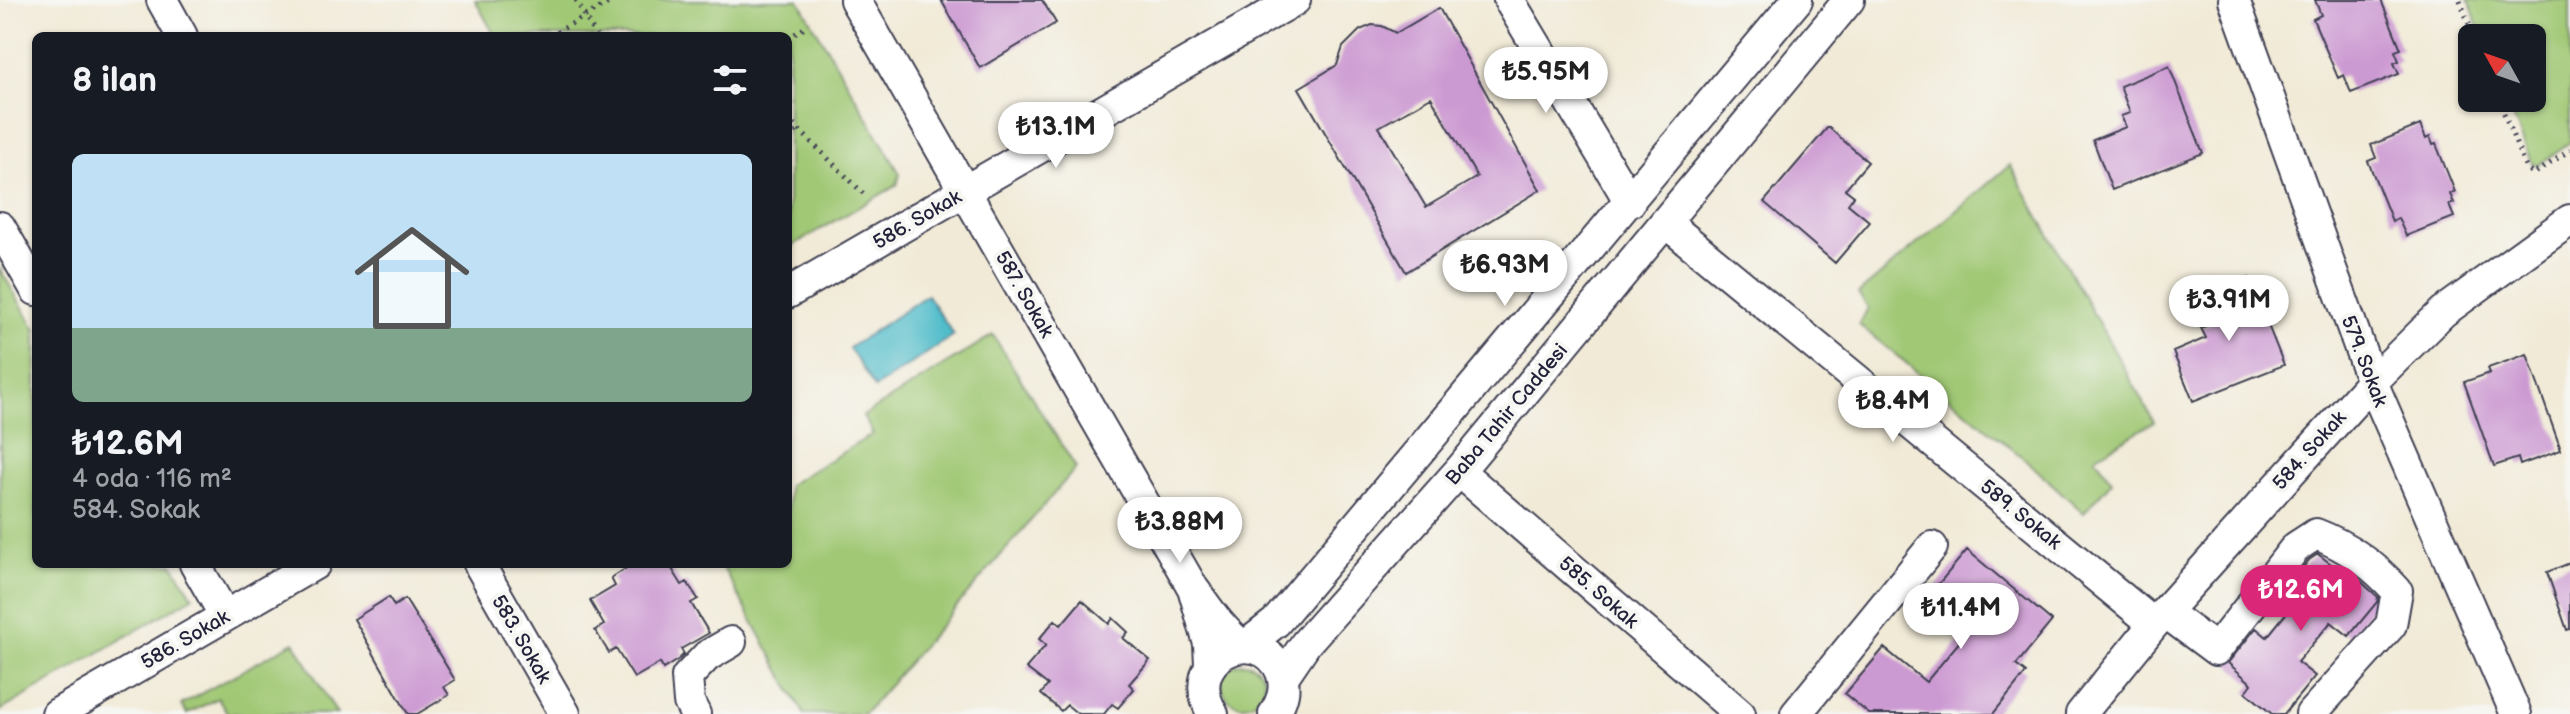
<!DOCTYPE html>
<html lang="tr">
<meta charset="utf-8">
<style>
:root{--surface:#171b24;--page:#242831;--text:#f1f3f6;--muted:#9ea1a6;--line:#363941;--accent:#db2777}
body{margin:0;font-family:"Balsamiq Sans",sans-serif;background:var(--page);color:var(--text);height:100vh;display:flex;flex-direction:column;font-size:30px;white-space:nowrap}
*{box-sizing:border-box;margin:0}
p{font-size:26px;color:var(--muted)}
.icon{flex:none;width:44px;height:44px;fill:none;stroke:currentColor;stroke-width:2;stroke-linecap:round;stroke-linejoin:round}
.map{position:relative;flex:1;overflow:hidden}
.panel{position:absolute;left:32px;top:32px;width:760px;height:536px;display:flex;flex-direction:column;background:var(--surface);border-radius:12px;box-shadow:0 2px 6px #0004}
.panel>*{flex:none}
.needle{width:52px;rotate:310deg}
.controls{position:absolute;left:2458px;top:24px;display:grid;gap:16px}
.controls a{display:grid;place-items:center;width:88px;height:88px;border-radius:12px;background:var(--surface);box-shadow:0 2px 6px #0004;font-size:40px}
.price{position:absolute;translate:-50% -68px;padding:0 18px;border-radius:28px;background:#fff;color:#222;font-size:26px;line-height:52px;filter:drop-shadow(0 2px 4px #0008)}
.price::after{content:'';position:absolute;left:50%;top:48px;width:24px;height:18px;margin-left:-12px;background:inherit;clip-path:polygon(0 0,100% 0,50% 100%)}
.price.active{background:var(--accent);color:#fff}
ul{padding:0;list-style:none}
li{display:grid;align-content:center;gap:16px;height:424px;padding:0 40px}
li+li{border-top:2px solid var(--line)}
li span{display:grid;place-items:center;height:248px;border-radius:12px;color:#555}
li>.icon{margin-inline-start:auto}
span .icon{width:144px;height:144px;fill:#fffc;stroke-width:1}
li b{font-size:34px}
h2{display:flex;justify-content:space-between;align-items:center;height:96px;padding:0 40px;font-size:34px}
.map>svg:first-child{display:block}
.green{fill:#a0c874;stroke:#617558;stroke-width:2}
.water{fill:#4ebbc9;stroke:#386e82;stroke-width:2}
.building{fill:#cc9ad2;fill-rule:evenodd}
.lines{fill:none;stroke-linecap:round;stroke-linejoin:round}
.minor-casing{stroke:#414052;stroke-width:34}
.path{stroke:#414052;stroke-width:5;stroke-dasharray:2 6;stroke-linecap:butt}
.minor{stroke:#fff;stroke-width:30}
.labels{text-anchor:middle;stroke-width:8;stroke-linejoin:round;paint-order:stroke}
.street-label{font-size:20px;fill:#22223b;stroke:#f6f6f2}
</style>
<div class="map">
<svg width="2570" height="714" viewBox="0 0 2570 714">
<rect width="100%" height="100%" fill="#f6f6f2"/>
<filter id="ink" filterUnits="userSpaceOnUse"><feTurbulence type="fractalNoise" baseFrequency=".0125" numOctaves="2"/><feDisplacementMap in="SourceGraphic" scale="16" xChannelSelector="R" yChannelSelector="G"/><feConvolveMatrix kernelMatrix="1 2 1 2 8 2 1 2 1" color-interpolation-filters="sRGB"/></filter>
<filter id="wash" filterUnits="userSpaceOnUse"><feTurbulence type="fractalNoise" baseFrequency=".006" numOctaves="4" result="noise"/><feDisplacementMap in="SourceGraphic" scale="32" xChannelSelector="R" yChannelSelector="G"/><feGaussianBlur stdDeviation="1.8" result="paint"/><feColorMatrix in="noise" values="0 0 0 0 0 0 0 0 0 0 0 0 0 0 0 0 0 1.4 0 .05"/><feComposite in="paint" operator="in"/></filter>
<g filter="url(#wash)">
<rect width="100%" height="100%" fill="#f1ead7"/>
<path class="green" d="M475,0H799L900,174L897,185L788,248V36H495Z
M2468,0H2570V142L2538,165L2532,163L2530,159L2506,98H2532V38H2483Z
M2010,165L2154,422L2095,457L2112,481L2084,513L2026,460L1859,325L1868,308L1858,294Z
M0,269L36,330V564H173L193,597L0,711Z
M993,335L1076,468L864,714H804L721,564H788V485L873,434L863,416Z
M294,642L337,714H228L218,698L187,714L181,705Z
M1222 684a21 21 0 1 1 42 0a21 21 0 1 1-42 0Z"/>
<path class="water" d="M927,295L954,335L875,388L849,348Z"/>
<g id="blocks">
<path class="building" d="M941,0H1042L1056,23L980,68Z
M2315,0H2381L2401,49L2395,51L2399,61L2394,63L2399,74L2351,93L2344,75L2338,78L2313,19L2321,15Z
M1439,8L1540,190L1406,272L1299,88L1337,65L1343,47L1360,30L1372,25L1382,26L1396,33ZM1431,97L1477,177L1426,207L1379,127Z
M2169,66L2203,153L2112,190L2093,140L2126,127L2121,116L2130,113L2120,86Z
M2420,125L2426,139L2430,137L2433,145L2436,144L2455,192L2450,194L2454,203L2449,205L2454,217L2406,236L2398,218L2392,221L2368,161L2376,158L2371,145Z
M1828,127L1868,162L1845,189L1854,196L1848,204L1870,222L1835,263L1764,202Z
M2249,278L2284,365L2193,401L2173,352L2206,338L2201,328L2210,324L2200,297Z
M2527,354L2561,450L2520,465L2518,458L2494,466L2464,382L2490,373L2488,368Z
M1967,550L2052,621L2016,665L2026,673L1993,714H1869L1845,694L1884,648L1926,682L1971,628L1930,594Z
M2318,554L2344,574L2347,570L2358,579L2378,597L2377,602L2349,636L2331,622L2297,662L2315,676L2284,714H2272L2246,692L2252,684L2228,663L2256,628L2267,637L2284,616L2300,596L2288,586L2309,560Z
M2570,563V629L2567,630L2547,572Z
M633,564H669L682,585L687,582L698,599L691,603L709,633L681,649L684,654L679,659L663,669L660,663L634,678L616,649L609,653L595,630L604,625L590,601L615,586L611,578Z
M389,597L394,606L405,599L455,680L444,687L449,695L417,714H408L354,619Z
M1082,600L1109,624L1113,618L1128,632L1123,638L1150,660L1129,684L1134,689L1118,708L1112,704L1104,714H1078L1067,705L1061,711L1041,694L1048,685L1026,668L1046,645L1039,639L1055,620L1061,625Z"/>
</g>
</g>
<g filter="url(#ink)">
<use href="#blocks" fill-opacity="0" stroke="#414052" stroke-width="2"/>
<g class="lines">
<defs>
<path id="minor" d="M162,0L182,36
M855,0L1193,588
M1509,0L1630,202
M2234,0L2372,382L2516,714
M1665,222L2154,624
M0,227L36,290
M788,293L1295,0
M1459,471L1740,714
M195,564L225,616
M479,564L565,714
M2165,612L2216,650L2296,547L2316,534C2347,546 2374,565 2397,591L2391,625L2311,714
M1210,664L1209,644L1193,588C1209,610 1222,631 1244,647L1276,622L1797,0
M1283,677L1306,643L1459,471L1849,0
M57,714L315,564
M695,714L689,702L687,677L707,656L731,642
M1213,714C1178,658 1259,620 1281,672C1287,688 1282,701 1274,714
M1796,714L1932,547
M2081,714L2154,624L2372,382L2443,312L2570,220"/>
</defs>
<use href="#minor" class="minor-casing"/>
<path class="path" d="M576,0L596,36
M2460,0L2474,38
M550,36L614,0
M788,38L806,27
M2498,98L2522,159L2527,169L2534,174L2570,150
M788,119L866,196
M788,136L799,130"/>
<use href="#minor" class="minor"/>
</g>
</g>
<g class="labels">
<g class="street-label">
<text transform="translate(917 219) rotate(-30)" y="7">586. Sokak</text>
<text transform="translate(1025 294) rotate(60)" y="7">587. Sokak</text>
<text transform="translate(2365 361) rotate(69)" y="7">579. Sokak</text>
<text transform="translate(1506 414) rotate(-50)" y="7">Baba Tahir Caddesi</text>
<text transform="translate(2309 450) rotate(-48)" y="7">584. Sokak</text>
<text transform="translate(2021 514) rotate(39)" y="7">589. Sokak</text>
<text transform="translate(1599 592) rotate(41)" y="7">585. Sokak</text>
<text transform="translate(185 639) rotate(-30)" y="7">586. Sokak</text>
<text transform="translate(522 639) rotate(60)" y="7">583. Sokak</text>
</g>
</g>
</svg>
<div class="controls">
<a><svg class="needle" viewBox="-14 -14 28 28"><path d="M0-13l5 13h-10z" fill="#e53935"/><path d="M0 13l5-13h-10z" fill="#9ea1a6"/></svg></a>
</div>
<b class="price" style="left:1546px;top:115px">₺5.95M</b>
<b class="price" style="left:1056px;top:170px">₺13.1M</b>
<b class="price" style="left:1505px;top:308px">₺6.93M</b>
<b class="price" style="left:2229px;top:343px">₺3.91M</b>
<b class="price" style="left:1893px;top:444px">₺8.4M</b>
<b class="price" style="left:1180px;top:565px">₺3.88M</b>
<b class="price active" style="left:2301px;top:633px">₺12.6M</b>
<b class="price" style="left:1961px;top:651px">₺11.4M</b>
<section class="panel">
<h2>8 ilan<svg class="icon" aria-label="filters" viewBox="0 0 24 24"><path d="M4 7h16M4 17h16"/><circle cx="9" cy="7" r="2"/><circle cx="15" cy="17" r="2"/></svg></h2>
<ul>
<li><span style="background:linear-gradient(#bfe0f5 70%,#7fa58c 0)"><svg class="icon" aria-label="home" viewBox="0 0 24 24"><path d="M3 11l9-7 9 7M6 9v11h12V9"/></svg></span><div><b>₺12.6M</b><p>4 oda · 116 m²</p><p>584. Sokak</p></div></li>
</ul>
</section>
</div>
